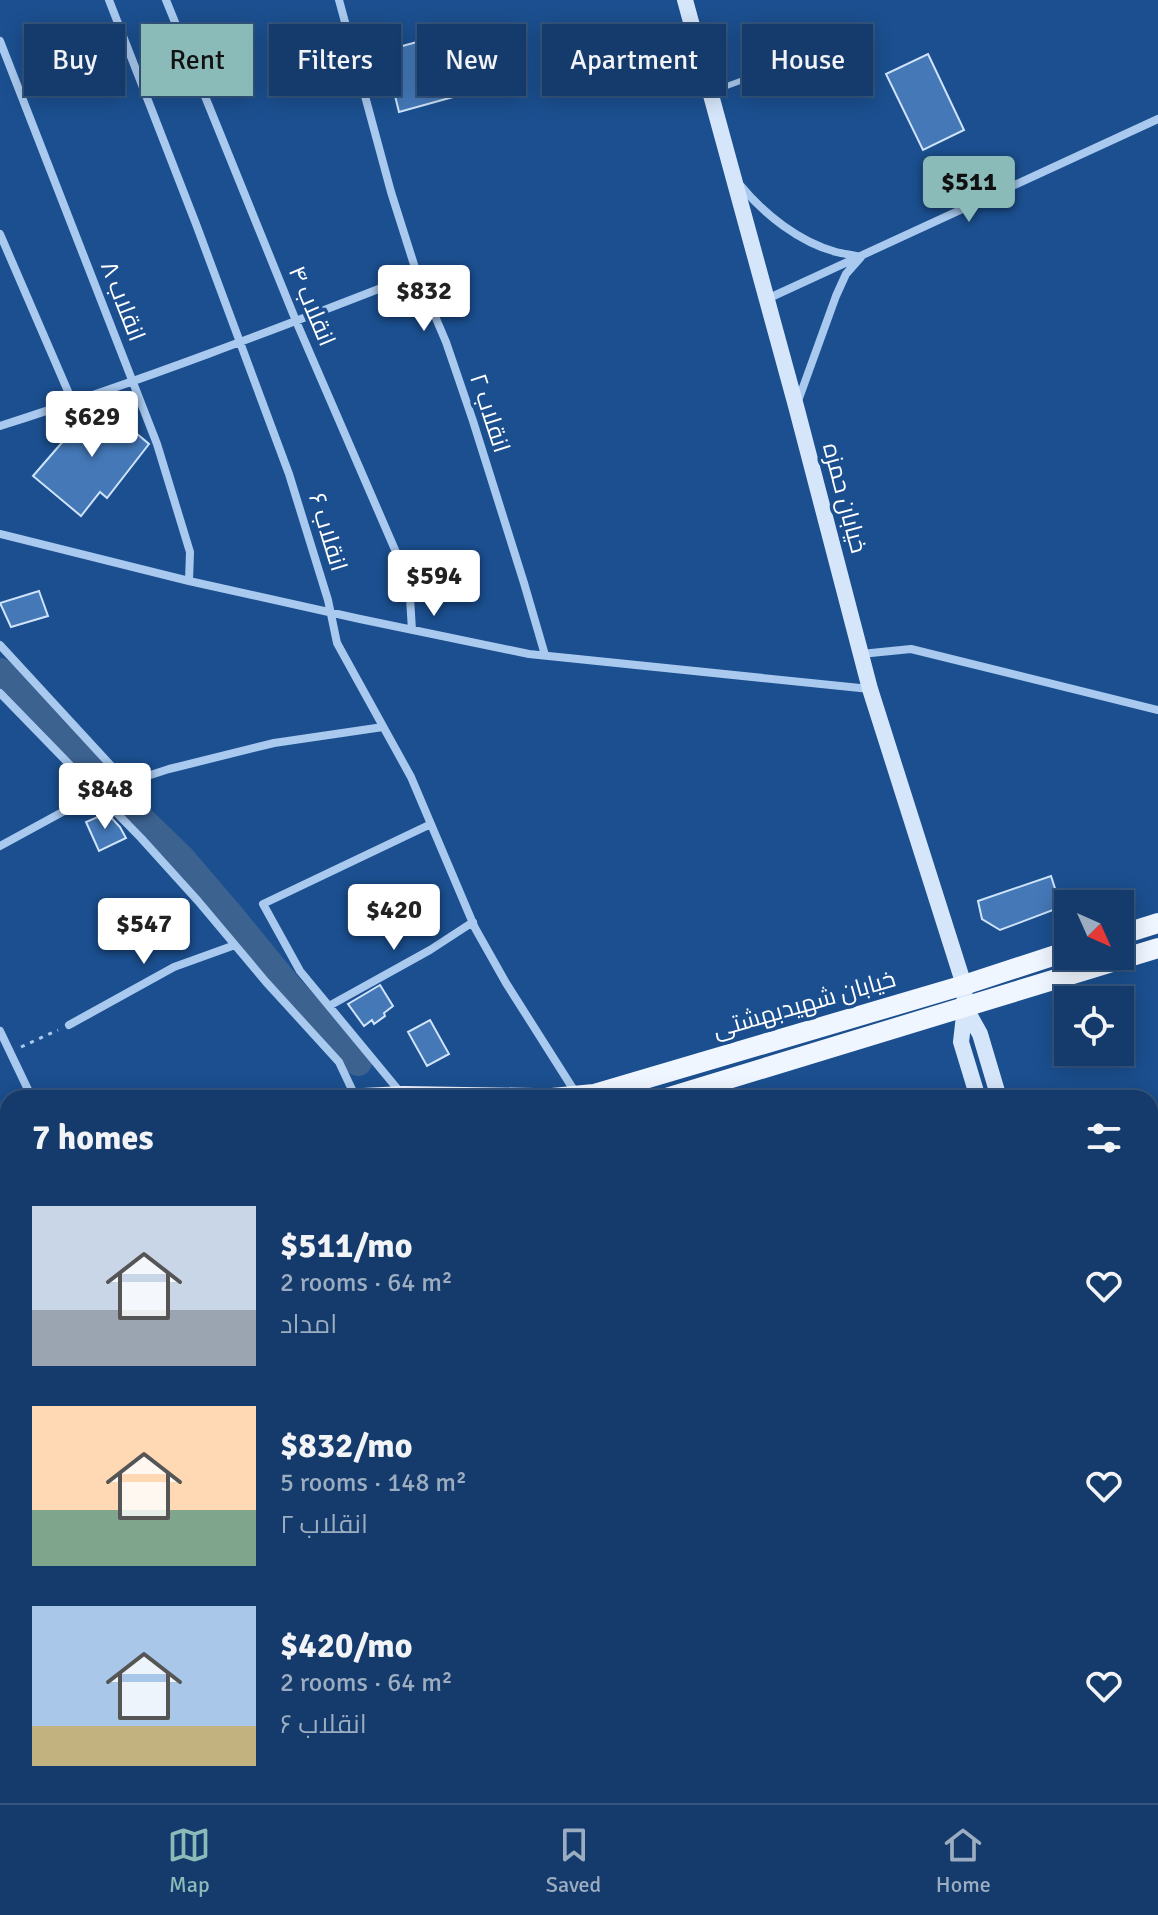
<!DOCTYPE html>
<meta charset="utf-8">
<style>
:root{--surface:#143b6b;--page:#1d4271;--text:#f1f3f6;--muted:#9dadc1;--line:#33557e;--accent:#8bbbb9}
body{margin:0;font-family:Signika,Cairo,sans-serif;background:var(--page);color:var(--text);height:100vh;display:flex;flex-direction:column;font-size:30px;white-space:nowrap}
*{box-sizing:border-box;margin:0}
p{font-size:26px;color:var(--muted)}
.icon{flex:none;width:44px;height:44px;fill:none;stroke:currentColor;stroke-width:2;stroke-linecap:round;stroke-linejoin:round}
.map{position:relative;flex:1;overflow:hidden}
.drawer{position:absolute;left:0px;top:1090px;width:1158px;height:714px;display:flex;flex-direction:column;background:var(--surface);border-radius:24px 24px 0 0;box-shadow:0 4px 20px #0003,0 0 0 2px var(--line)}
.drawer>*{flex:none}
.hud{position:absolute;left:24px;top:24px;width:1110px;height:72px;display:flex;gap:16px}
.needle{width:52px;rotate:135deg}
.buttons{position:absolute;left:1054px;top:890px;display:grid;gap:16px}
.buttons a{display:grid;place-items:center;width:80px;height:80px;border-radius:0px;background:var(--surface);box-shadow:0 4px 20px #0003,0 0 0 2px var(--line);font-size:40px}
.price{position:absolute;translate:-50% -68px;padding:0 18px;border-radius:8px;background:#fff;color:#222;font-size:26px;line-height:52px;filter:drop-shadow(0 2px 4px #0008)}
.price::after{content:'';position:absolute;left:50%;top:48px;width:24px;height:18px;margin-left:-12px;background:inherit;clip-path:polygon(0 0,100% 0,50% 100%)}
.price.selected{background:var(--accent);color:#111}
ul{padding:0;list-style:none}
li{display:flex;align-items:center;gap:24px;height:200px;padding:0 32px}
li span{display:grid;place-items:center;flex:none;width:224px;height:160px;border-radius:0px;color:#555}
li>.icon{margin-inline-start:auto}
span .icon{width:96px;height:96px;fill:#fffc;stroke-width:1}
li b{font-size:34px}
h2{display:flex;justify-content:space-between;align-items:center;height:96px;padding:0 32px;font-size:34px}
.pill{padding:0 28px;border-radius:0px;background:var(--surface);box-shadow:0 4px 20px #0003,0 0 0 2px var(--line);font-size:28px;line-height:72px}
.pill.selected{background:var(--accent);color:#111}
.tabs{display:flex;justify-content:space-around;align-items:center;height:112px;border-top:2px solid var(--line);background:var(--surface);font-size:22px;color:var(--muted)}
.tabs a{display:grid;justify-items:center;gap:4px}
.tabs .selected{color:var(--accent)}
.map>svg:first-child{display:block}
.lines{fill:none;stroke-linecap:round;stroke-linejoin:round}
.river{stroke:#3c6290;stroke-width:28}
.building{fill:#4478b7;stroke:#cfe3fa;stroke-width:2}
.path{stroke:#a9c9ee;stroke-width:3;stroke-dasharray:4 6;stroke-linecap:butt}
.service{stroke:#a9c9ee;stroke-width:6}
.minor{stroke:#a9c9ee;stroke-width:8}
.tertiary{stroke:#a9c9ee;stroke-width:14}
.secondary{stroke:#d6e6fa;stroke-width:16}
.primary{stroke:#f0f6ff;stroke-width:20}
.labels{text-anchor:middle;stroke-width:7;stroke-linejoin:round;paint-order:stroke}
.street-label{font-size:24px;fill:#fff;stroke:#1b4f8f}
</style>
<div class="map">
<svg width="1158" height="1803" viewBox="0 0 1158 1803">
<rect width="100%" height="100%" fill="#1b4f8f"/>
<g class="lines">
<path class="river" d="M0,672L100,779
M119,798L181,858L229,914L292,991L358,1062"/>
</g>
<path class="building" d="M450,33L464,94L399,112L384,51Z
M928,54L964,130L923,150L886,74Z
M98,401L149,444L107,498L100,492L81,516L33,476Z
M39,591L48,616L11,627L0,603Z
M107,813L120,827L126,838L99,851L86,822Z
M1051,876L1061,907L1000,930L982,919L978,901Z
M380,985L393,1006L384,1013L385,1016L374,1024L372,1020L364,1026L348,1004Z
M430,1020L449,1054L427,1066L408,1032Z"/>
<g class="lines">
<path class="path" d="M21,1047L58,1030
M1150,1255L1158,1282
M1150,1342L1158,1371
M1150,1352L1158,1351
M1150,1418L1158,1444
M339,1796L342,1803"/>
<path class="service" d="M713,91L765,72L868,27"/>
<path class="minor" d="M109,0L196,224L289,474L328,600L337,643L411,777L475,928L506,983L577,1095
M166,0L296,321L399,559L410,598L412,630
M339,0L391,192L417,274L446,342L473,421L524,583L545,655
M0,41L157,444L190,552L189,581
M741,186C764,214 799,242 836,252C844,254 853,255 861,257L846,274L836,296L798,401
M0,234L73,403
M767,299L1158,119
M0,426C141,381 279,328 417,274
M0,534L189,581L360,619L529,654L870,689
M0,645L127,783
M861,654L911,649L1158,710
M0,693L141,838L198,901L266,982L339,1062L356,1098
M0,846L101,791L169,769L274,743L383,727
M329,1006L430,950L473,922
M69,1025L174,967L235,945
M0,1031L32,1098
M400,1092L300,971L263,904L431,824
M0,1454L8,1450
M0,1560L8,1577
M0,1608L8,1604
M0,1761L8,1757
M262,1796L265,1803
M458,1796L461,1803
M610,1796L613,1803
M903,1796L906,1803
M1060,1796L1066,1803
M795,1803L811,1796"/>
<path class="tertiary" d="M82,1803L85,1796"/>
<path class="secondary" d="M685,0L796,406L870,689L964,985L965,1007L961,1042L978,1098
M965,1007L980,1034L999,1098
M1150,1592L1158,1619
M1150,1679L1158,1709"/>
<path class="primary" d="M1120,935L1158,923
M363,1098L403,1096L534,1098
M552,1098L594,1094L964,985L1068,951
M666,1098L1158,948
M0,1261L8,1258"/>
</g>
<g class="labels">
<g class="street-label">
<text transform="translate(123 301) rotate(69)" y="8">انقلاب ۸</text>
<text transform="translate(312 306) rotate(67)" y="8">انقلاب ۴</text>
<text transform="translate(490 413) rotate(72)" y="8">انقلاب ۲</text>
<text transform="translate(845 498) rotate(75)" y="8">خیابان حمزه</text>
<text transform="translate(328 532) rotate(73)" y="8">انقلاب ۶</text>
<text transform="translate(804 1004) rotate(-16)" y="8">خیابان شهیدبهشتی</text>
</g>
</g>
</svg>
<div class="buttons">
<a><svg class="needle" viewBox="-14 -14 28 28"><path d="M0-13l5 13h-10z" fill="#e53935"/><path d="M0 13l5-13h-10z" fill="#9dadc1"/></svg></a>
<a><svg class="icon" aria-label="locate" viewBox="0 0 24 24"><circle cx="12" cy="12" r="6"/><path d="M12 2v4M12 18v4M2 12h4M18 12h4"/></svg></a>
</div>
<b class="price selected" style="left:969px;top:224px">$511</b>
<b class="price" style="left:424px;top:333px">$832</b>
<b class="price" style="left:92px;top:459px">$629</b>
<b class="price" style="left:434px;top:618px">$594</b>
<b class="price" style="left:105px;top:831px">$848</b>
<b class="price" style="left:394px;top:952px">$420</b>
<b class="price" style="left:144px;top:966px">$547</b>
<div class="hud">
<a class="pill">Buy</a>
<a class="pill selected">Rent</a>
<a class="pill">Filters</a>
<a class="pill">New</a>
<a class="pill">Apartment</a>
<a class="pill">House</a>
</div>
<section class="drawer">
<h2>7 homes<svg class="icon" aria-label="filters" viewBox="0 0 24 24"><path d="M4 7h16M4 17h16"/><circle cx="9" cy="7" r="2"/><circle cx="15" cy="17" r="2"/></svg></h2>
<ul>
<li><span style="background:linear-gradient(#c9d6e8 65%,#9aa5b1 0)"><svg class="icon" aria-label="home" viewBox="0 0 24 24"><path d="M3 11l9-7 9 7M6 9v11h12V9"/></svg></span><div><b>$511/mo</b><p>2 rooms · 64 m²</p><p>امداد</p></div><svg class="icon" aria-label="heart" viewBox="0 0 24 24"><path d="M12 20l-8-8c-3-5 5-10 8-4 3-6 11-1 8 4z"/></svg></li>
<li><span style="background:linear-gradient(#ffd9b3 65%,#7fa58c 0)"><svg class="icon" aria-label="home" viewBox="0 0 24 24"><path d="M3 11l9-7 9 7M6 9v11h12V9"/></svg></span><div><b>$832/mo</b><p>5 rooms · 148 m²</p><p>انقلاب ۲</p></div><svg class="icon" aria-label="heart" viewBox="0 0 24 24"><path d="M12 20l-8-8c-3-5 5-10 8-4 3-6 11-1 8 4z"/></svg></li>
<li><span style="background:linear-gradient(#a9c7e8 75%,#c2b280 0)"><svg class="icon" aria-label="home" viewBox="0 0 24 24"><path d="M3 11l9-7 9 7M6 9v11h12V9"/></svg></span><div><b>$420/mo</b><p>2 rooms · 64 m²</p><p>انقلاب ۶</p></div><svg class="icon" aria-label="heart" viewBox="0 0 24 24"><path d="M12 20l-8-8c-3-5 5-10 8-4 3-6 11-1 8 4z"/></svg></li>
</ul>
</section>
</div>
<nav class="tabs">
<a class="selected"><svg class="icon" aria-label="map" viewBox="0 0 24 24"><path d="M3 6l6-2 6 2 6-2v14l-6 2-6-2-6 2zM9 4v14M15 6v14"/></svg>Map</a>
<a><svg class="icon" aria-label="saved" viewBox="0 0 24 24"><path d="M7 4h10v16l-5-4-5 4z"/></svg>Saved</a>
<a><svg class="icon" aria-label="home" viewBox="0 0 24 24"><path d="M3 11l9-7 9 7M6 9v11h12V9"/></svg>Home</a>
</nav>
